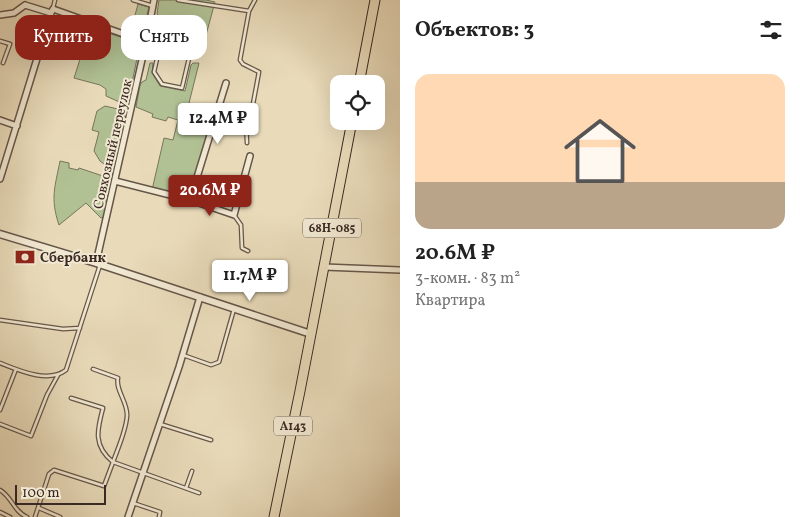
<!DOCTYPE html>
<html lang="ru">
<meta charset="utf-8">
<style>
:root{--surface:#fff;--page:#f6f6f6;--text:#222;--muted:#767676;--accent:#8f2418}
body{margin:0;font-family:Vollkorn,serif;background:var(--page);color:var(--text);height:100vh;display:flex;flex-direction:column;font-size:19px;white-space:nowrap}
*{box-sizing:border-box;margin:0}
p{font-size:16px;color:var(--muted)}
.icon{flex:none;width:28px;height:28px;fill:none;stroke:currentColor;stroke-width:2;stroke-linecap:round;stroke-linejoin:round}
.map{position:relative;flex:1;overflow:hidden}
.drawer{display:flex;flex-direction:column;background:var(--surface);width:400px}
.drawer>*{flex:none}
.top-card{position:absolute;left:15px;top:15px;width:310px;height:45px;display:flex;gap:10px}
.tools{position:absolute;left:330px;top:75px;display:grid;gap:10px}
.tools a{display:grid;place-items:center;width:55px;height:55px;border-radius:10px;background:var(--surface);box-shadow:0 5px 20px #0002;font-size:25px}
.scale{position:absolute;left:15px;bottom:12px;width:91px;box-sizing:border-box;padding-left:5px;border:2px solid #3b2a23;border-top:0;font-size:14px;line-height:18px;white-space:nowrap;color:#3b2a23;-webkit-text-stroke:4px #f1e8d2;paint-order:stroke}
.price{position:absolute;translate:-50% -42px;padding:0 11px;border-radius:5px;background:#fff;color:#222;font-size:16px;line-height:32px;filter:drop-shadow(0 1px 2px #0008)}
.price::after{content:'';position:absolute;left:50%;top:30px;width:15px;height:11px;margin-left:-8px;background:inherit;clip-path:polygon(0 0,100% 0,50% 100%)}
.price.selected{background:var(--accent);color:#fff}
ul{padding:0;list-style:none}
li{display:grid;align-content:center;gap:10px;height:265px;padding:0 15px}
li span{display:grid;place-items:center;height:155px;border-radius:15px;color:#555}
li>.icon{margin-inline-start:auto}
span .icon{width:90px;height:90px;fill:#fffc;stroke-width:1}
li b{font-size:21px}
h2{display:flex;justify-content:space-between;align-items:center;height:60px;padding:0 15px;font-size:21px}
.tag{padding:0 18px;border-radius:15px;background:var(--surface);box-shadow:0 5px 20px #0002;font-size:18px;line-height:45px}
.tag.selected{background:var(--accent);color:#fff}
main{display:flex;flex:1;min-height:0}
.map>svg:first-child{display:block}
.green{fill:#b1c194;stroke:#76765c}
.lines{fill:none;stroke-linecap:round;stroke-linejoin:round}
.service-casing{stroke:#665649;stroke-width:5}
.minor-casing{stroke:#665649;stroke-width:8}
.tertiary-casing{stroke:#665649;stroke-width:9}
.primary-casing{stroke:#3b2a23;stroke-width:11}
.service{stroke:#f1e8d2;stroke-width:2.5}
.minor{stroke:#f1e8d2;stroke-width:5}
.tertiary{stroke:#f1e8d2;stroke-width:6}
.primary{stroke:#e9dbba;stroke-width:9}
.labels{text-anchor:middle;stroke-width:4;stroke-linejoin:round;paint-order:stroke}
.shield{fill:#f1e8d2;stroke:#726358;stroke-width:1}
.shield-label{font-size:12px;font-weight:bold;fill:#3b2a23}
.street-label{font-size:14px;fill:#3b2a23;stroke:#f1e8d2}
.poi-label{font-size:14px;font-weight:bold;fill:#3b2a23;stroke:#f1e8d2;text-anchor:start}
</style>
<main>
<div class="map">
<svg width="400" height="517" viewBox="0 0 400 517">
<rect width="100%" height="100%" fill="#e9dbba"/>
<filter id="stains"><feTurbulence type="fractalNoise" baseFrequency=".004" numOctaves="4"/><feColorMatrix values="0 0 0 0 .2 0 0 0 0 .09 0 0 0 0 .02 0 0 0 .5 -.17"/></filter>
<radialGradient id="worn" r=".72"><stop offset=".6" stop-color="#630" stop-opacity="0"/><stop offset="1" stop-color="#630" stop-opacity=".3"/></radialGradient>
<path class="green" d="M159,0H206L215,2L200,57L194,55C191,32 187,39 171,30V19L162,16L160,24L162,27L158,29L155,27L156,17H158V15L157,14Z
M138,4L149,7L143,34L138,37L130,34Z
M105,32C116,36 133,39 139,49L128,102L124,104L106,96V89L100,85L74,78L82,53L97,57Z
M150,63H153L152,73L160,86L185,91L191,65L193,63H199L185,119L208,132L189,198L152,190L164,138L173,140L178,120L168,117L166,121L152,117L153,114L136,107L140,85L142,82L146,80Z
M105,106L122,110L125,113L115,168L112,170L100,161L94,151L99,132L92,130L97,111Z
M60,161L69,163V168L78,170L79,168L112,179L104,217L101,218L86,203L59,225C50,198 55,187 60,161Z"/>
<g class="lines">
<defs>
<path id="service" d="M133,0L153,6
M178,0L249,11L255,0
M53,8L55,0
M149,29L185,38C189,43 190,47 190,54L182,88L162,84L154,72L163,32
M0,41L10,44L3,63
M247,143L246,121L253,104L259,72L243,64L240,60L249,11
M234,215L241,225L242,248L248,251
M0,320L63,329L80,328
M183,355L211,365L219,362L234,309
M0,363C18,370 48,384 66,370L100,265
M71,398L103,408C97,430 93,446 113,462C118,448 126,431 127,416C128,402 115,390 118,378L93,369
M0,410L16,369
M0,424L31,436L47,395L58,375
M160,424L211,440
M186,488L192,471
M0,490C12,497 14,512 27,517
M133,503L160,512L159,517
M39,508L60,517
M0,512L10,517
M35,517L49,474L54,470L104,486L113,462L199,493"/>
<path id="minor" d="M51,13L53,9L146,42
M0,15L14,13L25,5
M0,120L17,126
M0,179L51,13L25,5
M115,181L190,200L234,215L250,156
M190,200L226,83
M96,263L146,42L154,0
M324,267L400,270
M128,517L179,367L200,297"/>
<path id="tertiary" d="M0,234L96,263L311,334"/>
<path id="primary" d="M359,84L375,0
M274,517L300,391L352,121"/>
</defs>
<use href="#service" class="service-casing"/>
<use href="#minor" class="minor-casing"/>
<use href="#tertiary" class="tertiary-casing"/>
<use href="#primary" class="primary-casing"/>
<use href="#service" class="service"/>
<use href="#minor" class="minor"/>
<use href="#tertiary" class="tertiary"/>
<use href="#primary" class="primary"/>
</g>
<defs>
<symbol id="bank-bare" viewBox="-9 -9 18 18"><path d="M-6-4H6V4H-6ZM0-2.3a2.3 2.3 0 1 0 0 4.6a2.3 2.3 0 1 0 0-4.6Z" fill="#8f2418" stroke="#f1e8d2" stroke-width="2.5" paint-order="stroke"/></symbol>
</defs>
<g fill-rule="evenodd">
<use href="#bank-bare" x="11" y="243" width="28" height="28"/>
</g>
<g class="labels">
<g class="shield">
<rect x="303" y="218.5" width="58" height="19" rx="4"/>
<rect x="274" y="416.5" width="38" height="19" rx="4"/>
</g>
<g class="shield-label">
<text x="332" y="232">68Н-085</text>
<text x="293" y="430">А143</text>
</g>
<g class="street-label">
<text transform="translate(112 144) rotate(-77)" y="5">Совхозный переулок</text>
</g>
<g class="poi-label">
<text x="40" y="262">Сбербанк</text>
</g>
</g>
<rect width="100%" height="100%" filter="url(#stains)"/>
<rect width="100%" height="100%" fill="url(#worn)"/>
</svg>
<div class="tools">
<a><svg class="icon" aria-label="locate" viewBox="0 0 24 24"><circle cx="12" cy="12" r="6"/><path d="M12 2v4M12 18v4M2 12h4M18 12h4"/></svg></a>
</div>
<div class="scale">100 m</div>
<b class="price" style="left:218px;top:145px">12.4M ₽</b>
<b class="price selected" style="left:210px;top:217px">20.6M ₽</b>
<b class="price" style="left:250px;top:302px">11.7M ₽</b>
<div class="top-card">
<a class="tag selected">Купить</a>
<a class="tag">Снять</a>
</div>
</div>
<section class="drawer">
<h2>Объектов: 3<svg class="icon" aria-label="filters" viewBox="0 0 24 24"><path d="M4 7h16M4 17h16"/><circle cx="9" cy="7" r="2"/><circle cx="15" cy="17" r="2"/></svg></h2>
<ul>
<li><span style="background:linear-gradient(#ffd9b3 70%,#b9a48a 0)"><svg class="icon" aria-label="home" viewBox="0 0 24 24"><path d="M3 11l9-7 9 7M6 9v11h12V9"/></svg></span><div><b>20.6M ₽</b><p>3-комн. · 83 m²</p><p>Квартира</p></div></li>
</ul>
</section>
</main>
